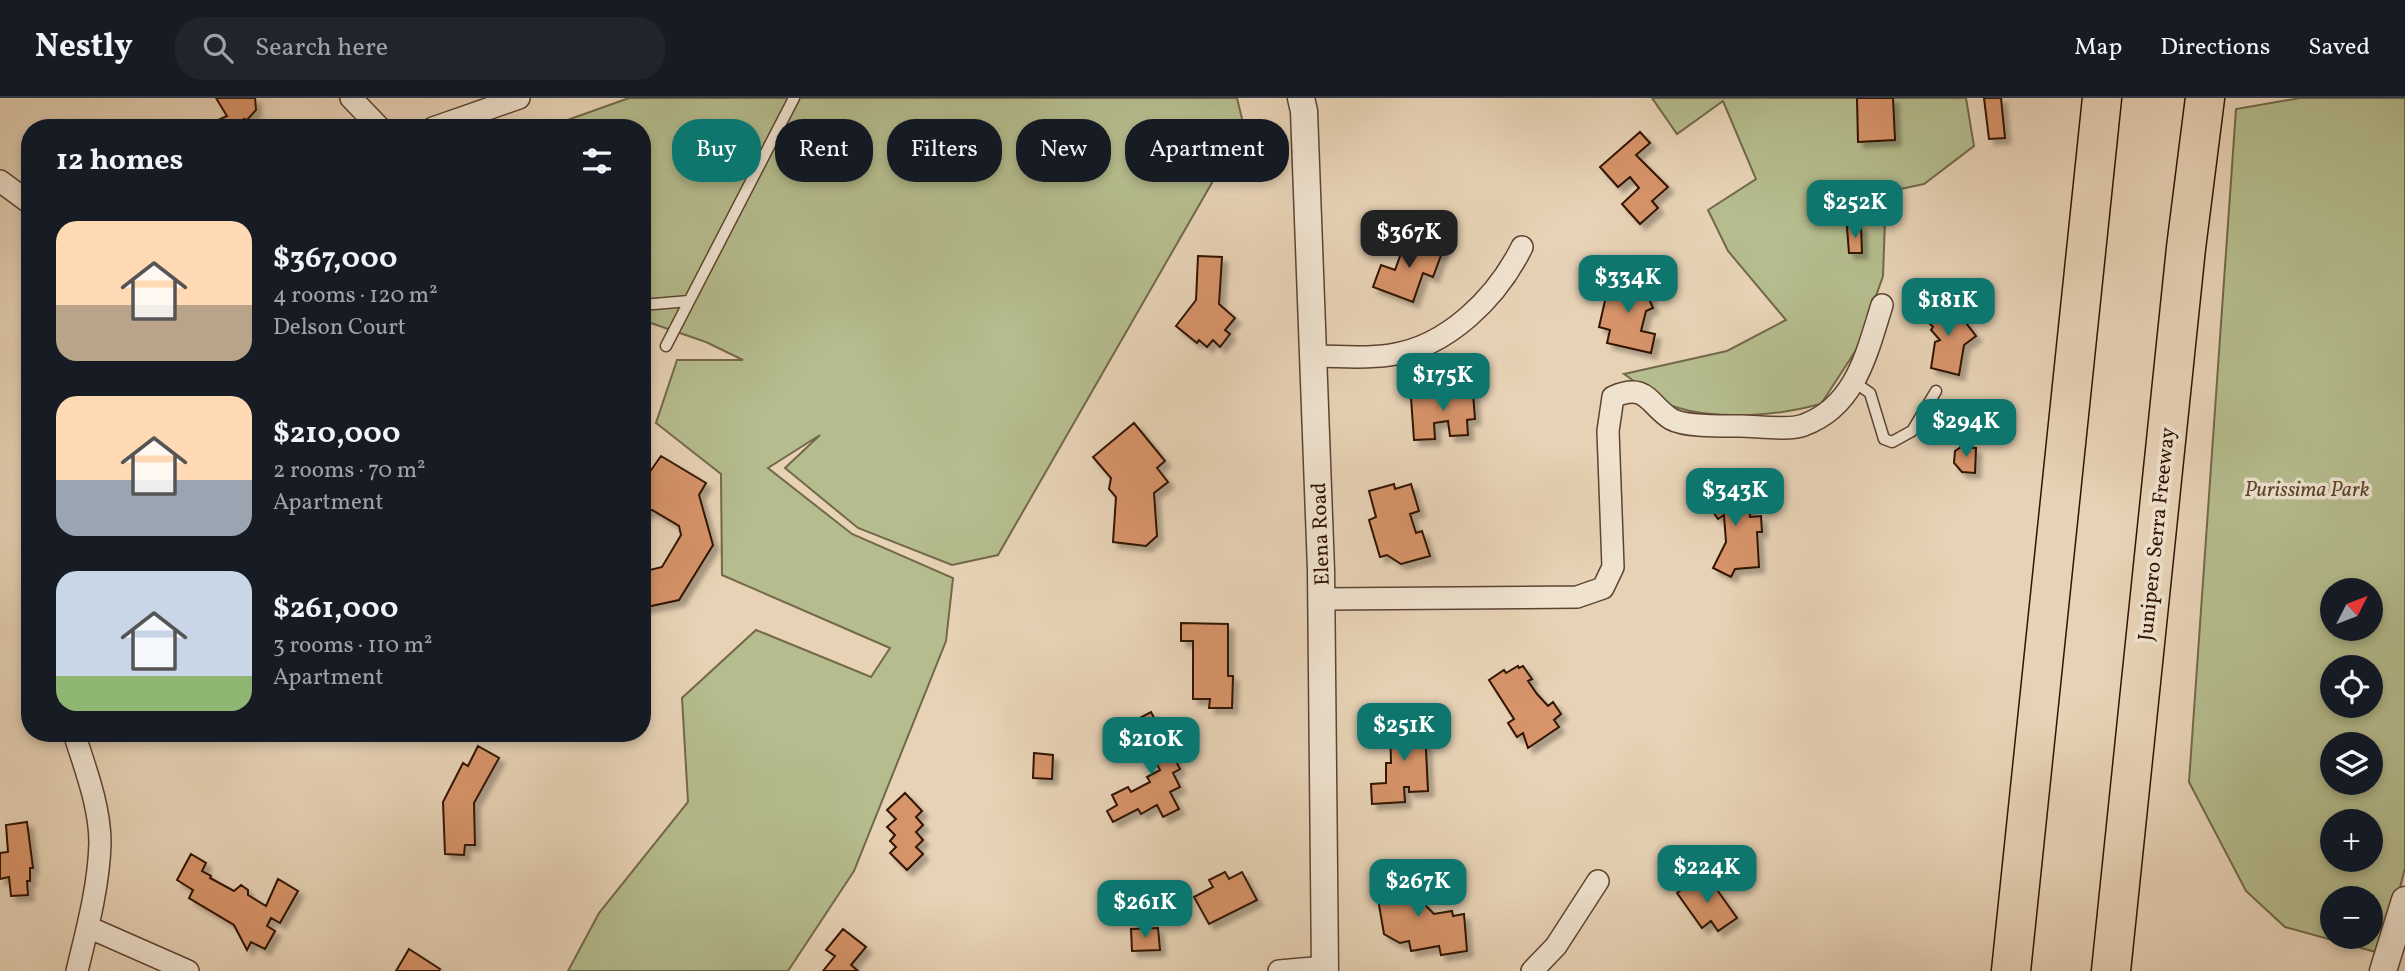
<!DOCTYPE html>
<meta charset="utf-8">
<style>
:root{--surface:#171b24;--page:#20242c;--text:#f1f3f6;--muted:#9ea1a6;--line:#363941;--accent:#0f766e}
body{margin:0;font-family:Vollkorn,serif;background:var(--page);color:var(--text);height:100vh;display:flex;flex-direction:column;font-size:26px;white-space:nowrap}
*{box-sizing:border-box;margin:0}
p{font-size:23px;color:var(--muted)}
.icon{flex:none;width:38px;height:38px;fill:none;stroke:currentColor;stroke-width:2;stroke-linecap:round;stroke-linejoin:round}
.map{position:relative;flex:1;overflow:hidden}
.sheet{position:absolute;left:21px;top:21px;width:630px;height:623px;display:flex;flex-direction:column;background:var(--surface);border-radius:28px;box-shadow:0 4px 10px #0003}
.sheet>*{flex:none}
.top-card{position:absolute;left:672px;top:21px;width:665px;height:63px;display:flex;gap:14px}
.needle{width:46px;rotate:48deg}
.buttons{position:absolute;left:2320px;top:480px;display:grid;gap:14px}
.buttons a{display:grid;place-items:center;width:63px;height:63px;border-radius:50%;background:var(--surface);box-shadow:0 4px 10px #0003;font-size:35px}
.price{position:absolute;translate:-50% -60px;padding:0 16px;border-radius:14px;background:var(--accent);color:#fff;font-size:23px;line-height:46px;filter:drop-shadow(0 2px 4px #0008)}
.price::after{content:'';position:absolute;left:50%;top:42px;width:21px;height:16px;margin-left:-10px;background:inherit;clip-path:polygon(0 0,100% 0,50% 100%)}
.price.current{background:#222;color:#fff}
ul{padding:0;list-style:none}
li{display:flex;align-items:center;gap:21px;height:175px;padding:0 35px}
li span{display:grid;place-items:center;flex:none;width:196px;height:140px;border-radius:21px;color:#555}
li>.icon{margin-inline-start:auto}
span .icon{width:84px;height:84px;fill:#fffc;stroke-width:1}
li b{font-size:30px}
h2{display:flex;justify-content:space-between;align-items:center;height:84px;padding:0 35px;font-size:30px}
.pill{padding:0 24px;border-radius:28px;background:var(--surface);box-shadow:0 4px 10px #0003;font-size:24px;line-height:63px}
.pill.current{background:var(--accent);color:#fff}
header{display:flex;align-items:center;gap:42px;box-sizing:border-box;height:98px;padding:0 35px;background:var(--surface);border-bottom:2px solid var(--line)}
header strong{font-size:33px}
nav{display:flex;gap:38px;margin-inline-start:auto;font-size:24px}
.search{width:490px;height:63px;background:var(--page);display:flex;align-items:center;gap:18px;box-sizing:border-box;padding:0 24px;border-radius:28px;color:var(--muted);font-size:26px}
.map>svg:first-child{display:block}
.green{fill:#b5bc8d;stroke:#736849;stroke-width:2;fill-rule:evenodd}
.building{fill:#d79369;stroke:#311305;stroke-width:2;filter:url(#shadow)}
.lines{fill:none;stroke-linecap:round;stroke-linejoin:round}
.service-casing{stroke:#5e4331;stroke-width:13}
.minor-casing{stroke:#5e4331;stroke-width:24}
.tertiary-casing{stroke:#5e4331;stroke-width:29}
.motorway-casing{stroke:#311305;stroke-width:41}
.service{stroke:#efe2cf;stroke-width:10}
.minor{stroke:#efe2cf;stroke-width:21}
.tertiary{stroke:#efe2cf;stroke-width:26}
.motorway{stroke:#e7d2b5;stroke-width:38}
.labels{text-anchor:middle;stroke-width:7;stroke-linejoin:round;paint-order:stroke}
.park-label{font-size:21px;font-style:italic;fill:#59462e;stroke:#efe2cf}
.street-label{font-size:21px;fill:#311305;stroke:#efe2cf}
</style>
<header>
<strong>Nestly</strong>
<div class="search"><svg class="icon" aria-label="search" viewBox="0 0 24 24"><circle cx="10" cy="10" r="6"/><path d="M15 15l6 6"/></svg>Search here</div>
<nav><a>Map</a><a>Directions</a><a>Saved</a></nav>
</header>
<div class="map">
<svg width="2405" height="873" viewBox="0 0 2405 873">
<defs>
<filter id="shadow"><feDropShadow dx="5.5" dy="5.5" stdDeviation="2" flood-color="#0004"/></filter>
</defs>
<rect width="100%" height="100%" fill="#e7d2b5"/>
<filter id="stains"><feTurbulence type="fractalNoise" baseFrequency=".00286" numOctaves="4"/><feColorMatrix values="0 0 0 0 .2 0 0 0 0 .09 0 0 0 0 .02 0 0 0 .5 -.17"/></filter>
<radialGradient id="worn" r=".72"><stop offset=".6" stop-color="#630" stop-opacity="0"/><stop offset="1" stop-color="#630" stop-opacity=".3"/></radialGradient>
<path class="green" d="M629,0H1237L1244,29L998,457L952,467L858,430L785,370L820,337L768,370L852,436L953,480L946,543L854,773L788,873H568L599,815L688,704L682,600L756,532L871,579L890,550L722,477L721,376L656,325L677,262H743L706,244L642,222V30H545Z
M1652,0H1966L1974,48L1924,86L1886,94L1883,178L1858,249L1821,306C1776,318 1720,323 1675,309C1657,303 1639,286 1624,276L1727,253L1786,222L1728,153L1708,112L1756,81L1723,3L1677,36Z
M2300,0H2405V770L2383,856L2285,829L2246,793L2189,684L2236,11ZM2333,492H2371V530H2333ZM2333,569H2371V607H2333ZM2333,646H2371V684H2333ZM2333,723H2371V761H2333ZM2333,800H2371V838H2333Z"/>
<path class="building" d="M216,0H255L256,12L247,22L244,21L245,30H214L216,23L227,18Z
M1857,0H1893L1895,42L1858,44Z
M1984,0H2001L2005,40L1989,41Z
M1640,34L1650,45L1636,57L1668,89L1652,103L1658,110L1640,126L1622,106L1639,90L1630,79L1618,89L1600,69Z
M1861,128L1862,155H1849L1847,129Z
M1407,139L1443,152L1433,179L1423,175L1413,204L1373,189L1381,167L1395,172Z
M1198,158L1222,159L1219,206L1235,220L1225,232L1230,236L1220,249L1213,242L1207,249L1199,242L1197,245L1176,228L1196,202Z
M1616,176L1642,182L1641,189L1651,191L1649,201L1653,210L1646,213L1641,233L1655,236L1651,255L1607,245L1610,232L1599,229L1607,194L1612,195Z
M1936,202H1942L1955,217L1959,216L1976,238L1964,247L1959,277L1931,270L1935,244L1940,242L1931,232L1933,229L1929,225L1933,220L1927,216L1930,206Z
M1462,288L1463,296L1473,295L1475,321L1467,322L1468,337L1450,338L1448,323L1434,325L1435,341L1414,342L1411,300L1437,298V290Z
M1134,325L1165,363L1157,370L1168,384L1154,395L1157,438L1146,448L1113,444L1116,399L1109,391L1111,380L1093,359Z
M1961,349L1976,350L1975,375L1962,374L1954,365L1955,353Z
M661,358L706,385L699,397L713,447L679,502L642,510V474L662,469L681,437L679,428L652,412L642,417V385Z
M1716,382L1721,390L1725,386L1734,400V392L1748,391L1750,419L1761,418L1762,434H1757L1759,469L1735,471L1731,479L1713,470L1726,444L1724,417L1718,421L1699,394Z
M1394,386L1395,391L1411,386L1419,413L1410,416L1416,435L1422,433L1430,458L1401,466L1387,457L1380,459L1369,422L1376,419L1369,393Z
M1181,525L1228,526V578H1233L1232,610H1209L1210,601H1193V543H1181Z
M1518,568L1519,570L1523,568L1532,581L1528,583L1537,596L1548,608L1553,604L1561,616L1554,622L1559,629L1528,650L1523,635L1517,639L1508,625L1514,621L1489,582L1504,572L1506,575Z
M1151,614L1180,671L1173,675L1180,689L1170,694L1179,711L1163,719L1157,707L1141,716L1138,711L1113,724L1107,713L1117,707L1112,697L1128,689L1131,694L1150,684L1147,679L1160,672L1134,623Z
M1398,615H1413L1414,631H1425L1428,693L1409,694V689H1404L1405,704L1372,706L1371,686L1386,685V665H1391L1390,626H1399Z
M478,648L499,660L474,705L475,747H465L464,757L445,756L443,704L463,665L468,668Z
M1034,655L1053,657L1052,681L1033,680Z
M905,695L922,713L916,719L923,727L916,734L923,742L916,749L923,756L907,772L890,755L896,749L890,743L895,737L887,729L896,721L887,712Z
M27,724L33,770H30V783H27L28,797L11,798L9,779L0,781V755L8,754L6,727Z
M191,756L206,765L202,773L211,778L210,780L234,793L241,787L248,792V797L266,808L278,781L298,793L280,825L271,820L267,828L275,833L265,851L251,844L247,852L234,827L189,800L193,792L177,782Z
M1225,774L1229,781L1242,774L1257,802L1209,826L1194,799L1213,789L1209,782Z
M1407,774L1408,782L1413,781L1417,799L1434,816L1452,813L1453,818L1464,816L1467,853L1441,857L1439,848L1411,853L1409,843L1400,845L1384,836L1378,801L1383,800L1382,789L1387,778Z
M1699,779L1709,793L1715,789L1737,820L1718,833L1711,823L1702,830L1677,795Z
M1158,830L1160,852L1132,853L1131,831Z
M843,831L866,849L851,867L858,873H823L835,858L826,852Z
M409,851L440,871L439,873H396Z"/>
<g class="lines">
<defs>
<path id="service" d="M642,207L689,203
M666,248L794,0
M1854,284L1870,295L1884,341L1892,344L1912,333L1936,293"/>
<path id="minor" d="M351,0L380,30
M433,30L519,0
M0,83L30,105
M1314,258C1339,258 1365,261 1390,257C1448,249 1497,199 1522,149
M1322,501L1577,499L1603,490L1613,469L1608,333L1613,299C1647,284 1648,306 1671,321C1685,329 1723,328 1740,328C1756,328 1790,333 1804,327C1856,308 1867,254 1882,207
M74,635C85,670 100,708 100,745C99,787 87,832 77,873
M88,829L188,873
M1279,873L1325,869
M1532,873L1556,848L1598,783"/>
<path id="tertiary" d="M1301,0L1304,13L1321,472L1325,873
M2383,873L2405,802"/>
<path id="motorway" d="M2011,873L2102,0
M2111,873L2186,150L2205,0"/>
</defs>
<use href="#service" class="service-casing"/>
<use href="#minor" class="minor-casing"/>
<use href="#tertiary" class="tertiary-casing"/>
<use href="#motorway" class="motorway-casing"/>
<use href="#service" class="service"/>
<use href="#minor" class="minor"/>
<use href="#tertiary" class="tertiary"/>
<use href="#motorway" class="motorway"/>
</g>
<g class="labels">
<g class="park-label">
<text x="2307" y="398">Purissima Park</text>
</g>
<g class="street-label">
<text transform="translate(1320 436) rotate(-92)" y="7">Elena Road</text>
<text transform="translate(2156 436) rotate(-84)" y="7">Junipero Serra Freeway</text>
</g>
</g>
<rect width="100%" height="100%" filter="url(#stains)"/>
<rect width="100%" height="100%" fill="url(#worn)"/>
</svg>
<div class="buttons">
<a><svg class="needle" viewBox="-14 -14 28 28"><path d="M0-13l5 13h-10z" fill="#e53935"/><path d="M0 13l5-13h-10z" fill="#9ea1a6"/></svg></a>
<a><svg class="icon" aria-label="locate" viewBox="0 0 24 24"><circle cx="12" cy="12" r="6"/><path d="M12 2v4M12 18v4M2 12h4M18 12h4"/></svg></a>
<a><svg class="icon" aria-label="layers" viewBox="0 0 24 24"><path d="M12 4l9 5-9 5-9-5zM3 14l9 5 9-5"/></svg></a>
<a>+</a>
<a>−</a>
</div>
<b class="price" style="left:1855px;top:142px">$252K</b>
<b class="price current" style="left:1409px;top:172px">$367K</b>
<b class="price" style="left:1628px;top:217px">$334K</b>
<b class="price" style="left:1948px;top:240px">$181K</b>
<b class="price" style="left:1443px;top:315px">$175K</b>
<b class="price" style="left:1966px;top:361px">$294K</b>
<b class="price" style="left:1735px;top:430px">$343K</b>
<b class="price" style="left:1404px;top:665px">$251K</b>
<b class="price" style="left:1151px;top:679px">$210K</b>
<b class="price" style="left:1707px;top:807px">$224K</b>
<b class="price" style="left:1418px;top:821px">$267K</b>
<b class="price" style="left:1145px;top:842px">$261K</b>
<div class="top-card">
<a class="pill current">Buy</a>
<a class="pill">Rent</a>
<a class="pill">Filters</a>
<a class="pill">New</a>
<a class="pill">Apartment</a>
</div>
<section class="sheet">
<h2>12 homes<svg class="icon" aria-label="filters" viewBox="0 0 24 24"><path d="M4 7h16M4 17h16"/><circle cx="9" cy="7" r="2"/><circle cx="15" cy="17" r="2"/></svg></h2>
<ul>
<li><span style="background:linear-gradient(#ffd9b3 60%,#b9a48a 0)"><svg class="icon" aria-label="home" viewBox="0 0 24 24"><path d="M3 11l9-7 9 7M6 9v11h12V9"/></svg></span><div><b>$367,000</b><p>4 rooms · 120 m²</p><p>Delson Court</p></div></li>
<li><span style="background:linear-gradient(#ffd9b3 60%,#9aa5b1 0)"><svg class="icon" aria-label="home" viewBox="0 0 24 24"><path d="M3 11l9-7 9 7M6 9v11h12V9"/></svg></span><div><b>$210,000</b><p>2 rooms · 70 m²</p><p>Apartment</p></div></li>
<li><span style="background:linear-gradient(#c9d6e8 75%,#8fb573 0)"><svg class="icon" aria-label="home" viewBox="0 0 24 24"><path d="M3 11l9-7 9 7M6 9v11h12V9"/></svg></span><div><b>$261,000</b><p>3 rooms · 110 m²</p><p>Apartment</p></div></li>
</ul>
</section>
</div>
